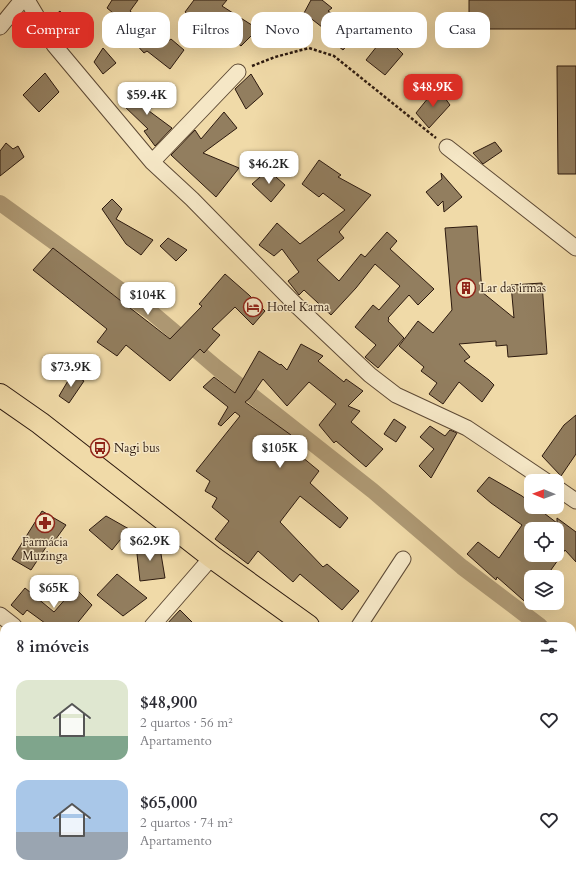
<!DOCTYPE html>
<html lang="pt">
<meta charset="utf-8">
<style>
:root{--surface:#fff;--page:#f7f7f7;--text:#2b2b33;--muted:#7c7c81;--accent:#d93025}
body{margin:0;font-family:Cardo,serif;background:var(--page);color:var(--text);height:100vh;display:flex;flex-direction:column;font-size:15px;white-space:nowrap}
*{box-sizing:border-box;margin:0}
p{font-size:13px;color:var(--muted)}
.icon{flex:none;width:22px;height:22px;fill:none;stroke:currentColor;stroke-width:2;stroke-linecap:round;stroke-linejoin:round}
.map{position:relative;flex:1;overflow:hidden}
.drawer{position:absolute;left:0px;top:622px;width:576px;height:256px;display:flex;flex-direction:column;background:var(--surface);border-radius:12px 12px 0 0;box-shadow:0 4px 16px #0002}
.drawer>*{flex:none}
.top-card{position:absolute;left:12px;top:12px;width:552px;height:36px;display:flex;gap:8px}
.needle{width:26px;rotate:271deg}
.fabs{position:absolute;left:524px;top:474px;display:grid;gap:8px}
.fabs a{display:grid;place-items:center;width:40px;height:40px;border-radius:8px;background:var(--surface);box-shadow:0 4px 16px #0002;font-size:20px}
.price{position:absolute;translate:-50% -34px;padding:0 9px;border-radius:8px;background:#fff;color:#222;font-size:13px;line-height:26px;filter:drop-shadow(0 1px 2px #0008)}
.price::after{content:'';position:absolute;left:50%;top:24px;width:12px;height:9px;margin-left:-6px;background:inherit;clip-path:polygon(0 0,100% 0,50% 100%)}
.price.selected{background:var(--accent);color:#fff}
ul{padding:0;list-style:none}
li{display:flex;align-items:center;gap:12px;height:100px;padding:0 16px}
li span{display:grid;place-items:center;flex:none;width:112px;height:80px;border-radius:12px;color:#555}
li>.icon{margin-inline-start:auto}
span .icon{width:48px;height:48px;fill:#fffc;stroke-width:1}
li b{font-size:17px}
h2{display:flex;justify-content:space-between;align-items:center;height:48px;padding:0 16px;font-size:17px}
.tag{padding:0 14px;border-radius:12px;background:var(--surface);box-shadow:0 4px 16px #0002;font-size:14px;line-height:36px}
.tag.selected{background:var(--accent);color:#fff}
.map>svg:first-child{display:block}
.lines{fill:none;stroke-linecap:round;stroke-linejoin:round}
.canal{stroke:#ae9974;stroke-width:16}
.building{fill:#927e5f;stroke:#2d1a0f;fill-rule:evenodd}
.minor-casing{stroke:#5e4a35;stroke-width:17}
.tertiary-casing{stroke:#5e4a35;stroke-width:21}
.primary-casing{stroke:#2d1a0f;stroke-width:24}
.path{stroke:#2d1a0f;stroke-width:2.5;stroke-dasharray:3 2;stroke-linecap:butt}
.minor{stroke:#f5e7c6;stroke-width:15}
.tertiary{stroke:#f5e7c6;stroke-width:19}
.primary{stroke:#f0daa8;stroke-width:22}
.labels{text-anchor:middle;stroke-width:3;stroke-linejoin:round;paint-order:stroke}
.poi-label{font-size:12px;fill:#2d1a0f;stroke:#f5e7c6;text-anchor:start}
</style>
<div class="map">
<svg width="576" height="878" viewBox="0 0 576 878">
<rect width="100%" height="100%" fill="#f0daa8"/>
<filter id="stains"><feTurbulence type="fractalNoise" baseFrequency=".005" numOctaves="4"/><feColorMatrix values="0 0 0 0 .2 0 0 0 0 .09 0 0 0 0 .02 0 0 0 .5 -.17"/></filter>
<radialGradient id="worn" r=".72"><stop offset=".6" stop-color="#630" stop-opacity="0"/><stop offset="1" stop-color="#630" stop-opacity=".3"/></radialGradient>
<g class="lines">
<path class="canal" d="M0,203L151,312L217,368L373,491L462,567L540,626
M572,650L576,653"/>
</g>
<path class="building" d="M112,0H138L130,11L167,42L171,39L184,50L170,69L147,51L144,53L125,32L130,27L107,8Z
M194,0H227L222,6L258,29L241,46L211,21L205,28L185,12Z
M311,0H322L332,8L328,11L360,31L343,50L323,34L327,31L304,13Z
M469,0H576V29H469Z
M60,11L73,29L65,38L49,20Z
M385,36L403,54L385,75L366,60Z
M103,48L116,63L103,74L94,62Z
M557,66H576V174H558Z
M45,73L59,92L39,112L23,95Z
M251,74L263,94L246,109L235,89Z
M437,87L450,105L429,128L416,113Z
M133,89L155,104L149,111L172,128L155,146L144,131L148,129L122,104Z
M224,112L237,128L203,153L239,168L216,197L171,155L195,130L201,139Z
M495,142L502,151L483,164L473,153Z
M6,143L13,149L18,146L24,157L0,176V151Z
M319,160L341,175L338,177L371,195L339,232L344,238L317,260L339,281L361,254L365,257L387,232L397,241L390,249L434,289L418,305L409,295L388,318L389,319L388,321L404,338L378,368L365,357L376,345L355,327L373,305L379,310L400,286L375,264L356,288L331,315L304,290L299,295L288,281L299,272L282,249L274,256L259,245L277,223L300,244L345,210L323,193L319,197L302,184Z
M268,170L285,185L271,202L252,184Z
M441,173L462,197L444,212L443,201L438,206L426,192L442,179Z
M112,199L122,209L116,219L153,240L141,255L126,244L102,209Z
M477,226L482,292L514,318L511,285L542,283L547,354L508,357L507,345L496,346V341L459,344L470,357L464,361L489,380L494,385L482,402L459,382L443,404L429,394L437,383L421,371L424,367L399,346L418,321L433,333L452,310L445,228Z
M168,238L187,250L176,261L160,246Z
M53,248L170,339L202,306L199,304L225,274L249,295L265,311L253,325L235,307L212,329L220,335L204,353L200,349L170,381L126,345L117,356L97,342L107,329L33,270Z
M301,344L323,356L318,361L344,382L346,379L363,391L348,406L360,411L351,422L383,449L366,467L336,441L334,443L319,425L336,404L309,382L287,406L263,379L250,398L245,402L291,435L284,442L319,471L310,483L348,518L340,528L300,496L280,522L323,567L327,564L359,591L342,610L300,574L293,582L258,551L248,564L215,539L229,521L212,507L217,498L205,491L210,481L196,471L240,416L235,412L221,426L218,424L228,407L203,387L214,377L235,393L259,351L280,365L281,364L287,370Z
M72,374L84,381L69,403L59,396Z
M576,415V454L561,476L542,456L564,425Z
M394,419L406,427L396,442L384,434Z
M430,426L445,436L450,430L457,433L431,478L419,466L434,449L420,437Z
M489,477L522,496L531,503V507H536L557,523V518L576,532V562L565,550L546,577H531V607L497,577L496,580L467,554L478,542L499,558L522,525L491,503L477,491ZM531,529H557V555H531Z
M42,511L66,525L53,543L50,541L31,570L12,559Z
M106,516L129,529L112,550L89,530Z
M159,542L165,578L140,581L136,545Z
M117,574L147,598L123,616L97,595Z
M25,588L54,612L75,588L92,605L75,626H49L27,610L23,615L11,605Z
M180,610L196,626H165Z"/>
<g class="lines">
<defs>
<path id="minor" d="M27,0L54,45L152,162L192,199L297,306L370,375L396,395L467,428L546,481
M0,27L22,0
M447,147L576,248
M152,162L238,72
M557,488L576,501
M0,615L14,626
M152,626L212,557
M359,626L403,559
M326,874L332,878"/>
<path id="tertiary" d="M572,718L576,713
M449,878L452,874"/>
<path id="primary" d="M0,395L40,423L212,557L308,626
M572,820L576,823"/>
</defs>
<use href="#minor" class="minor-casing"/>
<use href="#tertiary" class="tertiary-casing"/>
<use href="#primary" class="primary-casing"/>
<path class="path" d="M252,66L275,57L309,48L334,56L436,138"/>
<use href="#minor" class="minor"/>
<use href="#tertiary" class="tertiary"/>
<use href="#primary" class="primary"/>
</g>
<defs>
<symbol id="building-ring" viewBox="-11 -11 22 22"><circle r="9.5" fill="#f5e7c6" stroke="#8f2418" stroke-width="1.5"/><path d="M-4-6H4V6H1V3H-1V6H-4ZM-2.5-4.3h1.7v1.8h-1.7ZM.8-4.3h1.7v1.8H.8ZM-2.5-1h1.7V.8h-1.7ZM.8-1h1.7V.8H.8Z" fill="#8f2418"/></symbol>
<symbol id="hotel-ring" viewBox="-11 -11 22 22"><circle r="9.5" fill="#f5e7c6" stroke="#8f2418" stroke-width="1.5"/><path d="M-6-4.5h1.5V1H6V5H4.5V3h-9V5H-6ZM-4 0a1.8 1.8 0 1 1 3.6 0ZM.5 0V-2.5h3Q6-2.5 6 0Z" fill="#8f2418"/></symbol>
<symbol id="bus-ring" viewBox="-11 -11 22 22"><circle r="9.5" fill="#f5e7c6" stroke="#8f2418" stroke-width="1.5"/><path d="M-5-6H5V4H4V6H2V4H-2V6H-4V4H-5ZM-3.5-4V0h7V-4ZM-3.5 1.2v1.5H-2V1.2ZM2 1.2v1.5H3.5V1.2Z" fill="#8f2418"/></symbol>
<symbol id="pharmacy-ring" viewBox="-11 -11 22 22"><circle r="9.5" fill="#f5e7c6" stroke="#8f2418" stroke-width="1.5"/><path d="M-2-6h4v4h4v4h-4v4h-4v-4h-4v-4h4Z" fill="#8f2418"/></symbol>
</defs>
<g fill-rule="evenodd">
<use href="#building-ring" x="455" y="277" width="22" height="22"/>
<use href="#hotel-ring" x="242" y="296" width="22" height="22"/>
<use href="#bus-ring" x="89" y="437" width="22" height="22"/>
<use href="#pharmacy-ring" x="34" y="512" width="22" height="22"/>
</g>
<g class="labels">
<g class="poi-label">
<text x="480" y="292">Lar das irmas</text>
<text x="267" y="311">Hotel Karna</text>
<text x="114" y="452">Nagi bus</text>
<text x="45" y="546" text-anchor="middle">Farmácia<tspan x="45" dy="14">Muzinga</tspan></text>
</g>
</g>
<rect width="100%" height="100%" filter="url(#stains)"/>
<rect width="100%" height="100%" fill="url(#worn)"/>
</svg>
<div class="fabs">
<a><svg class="needle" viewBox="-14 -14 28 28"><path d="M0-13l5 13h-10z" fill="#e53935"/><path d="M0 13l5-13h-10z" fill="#7c7c81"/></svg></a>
<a><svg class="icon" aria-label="locate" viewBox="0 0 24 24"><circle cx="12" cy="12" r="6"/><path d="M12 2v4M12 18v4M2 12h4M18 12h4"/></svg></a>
<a><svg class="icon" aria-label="layers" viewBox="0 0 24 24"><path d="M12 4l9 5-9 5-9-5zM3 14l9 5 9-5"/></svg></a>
</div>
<b class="price selected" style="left:433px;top:108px">$48.9K</b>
<b class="price" style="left:147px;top:116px">$59.4K</b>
<b class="price" style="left:269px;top:185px">$46.2K</b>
<b class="price" style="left:148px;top:316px">$104K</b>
<b class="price" style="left:71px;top:388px">$73.9K</b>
<b class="price" style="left:280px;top:469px">$105K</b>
<b class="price" style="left:150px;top:562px">$62.9K</b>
<b class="price" style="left:54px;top:609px">$65K</b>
<div class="top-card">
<a class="tag selected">Comprar</a>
<a class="tag">Alugar</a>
<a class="tag">Filtros</a>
<a class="tag">Novo</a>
<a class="tag">Apartamento</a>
<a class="tag">Casa</a>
</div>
<section class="drawer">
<h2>8 imóveis<svg class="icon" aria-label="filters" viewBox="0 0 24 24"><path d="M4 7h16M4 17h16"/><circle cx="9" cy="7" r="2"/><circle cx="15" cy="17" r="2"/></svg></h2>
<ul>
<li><span style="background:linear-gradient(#dfe7d0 70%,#7fa58c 0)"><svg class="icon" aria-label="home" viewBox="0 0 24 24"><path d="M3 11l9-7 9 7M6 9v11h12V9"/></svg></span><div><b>$48,900</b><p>2 quartos · 56 m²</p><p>Apartamento</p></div><svg class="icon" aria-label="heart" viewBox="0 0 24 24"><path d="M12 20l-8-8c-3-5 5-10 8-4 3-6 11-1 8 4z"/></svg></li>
<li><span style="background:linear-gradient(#a9c7e8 65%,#9aa5b1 0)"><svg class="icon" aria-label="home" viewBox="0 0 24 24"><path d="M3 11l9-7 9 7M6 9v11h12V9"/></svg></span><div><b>$65,000</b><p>2 quartos · 74 m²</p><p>Apartamento</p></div><svg class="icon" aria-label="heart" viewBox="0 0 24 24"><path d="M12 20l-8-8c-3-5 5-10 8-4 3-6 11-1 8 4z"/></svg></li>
</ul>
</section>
</div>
